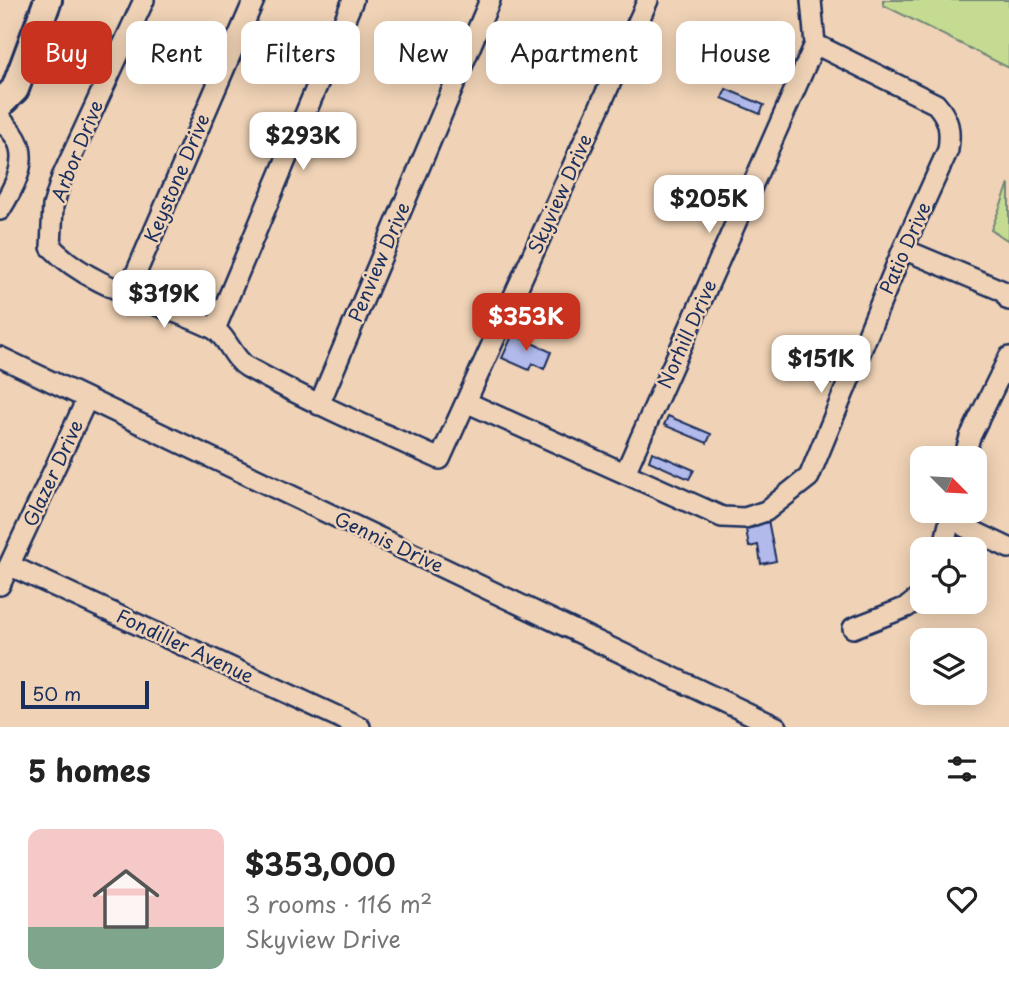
<!DOCTYPE html>
<meta charset="utf-8">
<style>
:root{--surface:#fff;--page:#f6f6f6;--text:#222;--muted:#767676;--line:#e0e0e0;--accent:#c8321e}
body{margin:0;font-family:"Playpen Sans",sans-serif;background:var(--page);color:var(--text);height:100vh;display:flex;flex-direction:column;font-size:26px;white-space:nowrap}
*{box-sizing:border-box;margin:0}
p{font-size:23px;color:var(--muted)}
.icon{flex:none;width:38px;height:38px;fill:none;stroke:currentColor;stroke-width:2;stroke-linecap:round;stroke-linejoin:round}
.map{position:relative;height:727px;overflow:hidden}
.drawer{display:flex;flex-direction:column;background:var(--surface);flex:1}
.drawer>*{flex:none}
.banner{position:absolute;left:21px;top:21px;width:968px;height:63px;display:flex;gap:14px}
.needle{width:46px;rotate:114deg}
.buttons{position:absolute;left:910px;top:446px;display:grid;gap:14px}
.buttons a{display:grid;place-items:center;width:77px;height:77px;border-radius:14px;background:var(--surface);box-shadow:0 4px 18px #0003;font-size:35px}
.scale{position:absolute;left:21px;bottom:18px;width:128px;box-sizing:border-box;padding-left:7px;border:4px solid #1b2f5e;border-top:0;font-size:19px;line-height:24px;white-space:nowrap;color:#1b2f5e;-webkit-text-stroke:5px #f0d3b6;paint-order:stroke}
.price{position:absolute;translate:-50% -60px;padding:0 16px;border-radius:14px;background:#fff;color:#222;font-size:23px;line-height:46px;filter:drop-shadow(0 2px 4px #0008)}
.price::after{content:'';position:absolute;left:50%;top:42px;width:21px;height:16px;margin-left:-10px;background:inherit;clip-path:polygon(0 0,100% 0,50% 100%)}
.price.selected{background:var(--accent);color:#fff}
ul{padding:0;list-style:none}
li{display:flex;align-items:center;gap:21px;height:175px;padding:0 28px}
li+li{border-top:2px solid var(--line)}
li span{display:grid;place-items:center;flex:none;width:196px;height:140px;border-radius:14px;color:#555}
li>.icon{margin-inline-start:auto}
span .icon{width:84px;height:84px;fill:#fffc;stroke-width:1}
li b{font-size:30px}
h2{display:flex;justify-content:space-between;align-items:center;height:84px;padding:0 28px;font-size:30px}
.pill{padding:0 24px;border-radius:14px;background:var(--surface);box-shadow:0 4px 18px #0003;font-size:24px;line-height:63px}
.pill.selected{background:var(--accent);color:#fff}
.map>svg:first-child{display:block}
.green{fill:#c4db91;stroke:#708578;stroke-width:2}
.building{fill:#b1baeb;stroke:#1b2f5e;stroke-width:2}
.lines{fill:none;stroke-linecap:round;stroke-linejoin:round}
.street-casing{stroke:#1b2f5e;stroke-width:24}
.secondary-casing{stroke:#1b2f5e;stroke-width:32}
.street{stroke:#f0d3b6;stroke-width:19}
.secondary{stroke:#f0d3b6;stroke-width:26}
.labels{text-anchor:middle;stroke-width:5;stroke-linejoin:round;paint-order:stroke}
.street-label{font-size:19px;fill:#1b2f5e;stroke:#f0d3b6}
</style>
<div class="map">
<svg width="1009" height="727" viewBox="0 0 1009 727">
<rect width="100%" height="100%" fill="#f0d3b6"/>
<filter id="ink" filterUnits="userSpaceOnUse"><feTurbulence type="fractalNoise" baseFrequency=".0143" numOctaves="2"/><feDisplacementMap in="SourceGraphic" scale="14" xChannelSelector="R" yChannelSelector="G"/><feConvolveMatrix kernelMatrix="1 2 1 2 8 2 1 2 1" color-interpolation-filters="sRGB"/></filter>
<g filter="url(#ink)">
<path class="green" d="M883,0H1009V68L883,5Z
M1009,184V241L991,230Z"/>
<path class="building" d="M733,47L778,65L774,74L729,56Z
M726,89L764,105L760,114L722,98Z
M513,334L551,352L544,369L532,363L529,370L502,358Z
M794,356L835,375L831,384L790,366Z
M668,416L711,434L707,443L664,425Z
M652,452L694,470L689,479L649,461Z
M768,520L776,561L761,564L758,545L749,547L746,529L755,527L754,522Z"/>
<g class="lines">
<defs>
<path id="street" d="M144,0L62,177L53,206L51,247C93,290 159,302 212,328C227,335 232,358 247,367C310,402 375,430 440,459L648,0
M0,117C5,125 13,132 17,140C29,163 12,191 0,210
M903,249L1003,291L1009,300
M127,294L254,0
M215,329L353,0
M0,357L777,727
M466,402L722,517L745,518L766,511L809,477L903,249L948,150C951,130 949,119 936,104L815,44
M319,405L490,0
M964,458L970,437L1009,357
M625,473L815,44L811,0
M952,513L965,527L1009,548
M943,550L952,511
M11,566L360,727
M0,585L87,399
M853,628L907,607L922,595"/>
<path id="secondary" d="M0,104L15,89L48,0"/>
</defs>
<use href="#street" class="street-casing"/>
<use href="#secondary" class="secondary-casing"/>
<use href="#street" class="street"/>
<use href="#secondary" class="secondary"/>
</g>
</g>
<g class="labels">
<g class="street-label">
<text transform="translate(77 151) rotate(-68)" y="7">Arbor Drive</text>
<text transform="translate(177 178) rotate(-67)" y="7">Keystone Drive</text>
<text transform="translate(560 194) rotate(-66)" y="7">Skyview Drive</text>
<text transform="translate(905 248) rotate(-66)" y="7">Patio Drive</text>
<text transform="translate(379 262) rotate(-67)" y="7">Penview Drive</text>
<text transform="translate(687 334) rotate(-66)" y="7">Norhill Drive</text>
<text transform="translate(53 473) rotate(-65)" y="7">Glazer Drive</text>
<text transform="translate(389 542) rotate(25)" y="7">Gennis Drive</text>
<text transform="translate(185 646) rotate(25)" y="7">Fondiller Avenue</text>
</g>
</g>
</svg>
<div class="buttons">
<a><svg class="needle" viewBox="-14 -14 28 28"><path d="M0-13l5 13h-10z" fill="#e53935"/><path d="M0 13l5-13h-10z" fill="#767676"/></svg></a>
<a><svg class="icon" aria-label="locate" viewBox="0 0 24 24"><circle cx="12" cy="12" r="6"/><path d="M12 2v4M12 18v4M2 12h4M18 12h4"/></svg></a>
<a><svg class="icon" aria-label="layers" viewBox="0 0 24 24"><path d="M12 4l9 5-9 5-9-5zM3 14l9 5 9-5"/></svg></a>
</div>
<div class="scale">50 m</div>
<b class="price" style="left:303px;top:172px">$293K</b>
<b class="price" style="left:709px;top:235px">$205K</b>
<b class="price" style="left:164px;top:330px">$319K</b>
<b class="price selected" style="left:526px;top:353px">$353K</b>
<b class="price" style="left:821px;top:395px">$151K</b>
<div class="banner">
<a class="pill selected">Buy</a>
<a class="pill">Rent</a>
<a class="pill">Filters</a>
<a class="pill">New</a>
<a class="pill">Apartment</a>
<a class="pill">House</a>
</div>
</div>
<section class="drawer">
<h2>5 homes<svg class="icon" aria-label="filters" viewBox="0 0 24 24"><path d="M4 7h16M4 17h16"/><circle cx="9" cy="7" r="2"/><circle cx="15" cy="17" r="2"/></svg></h2>
<ul>
<li><span style="background:linear-gradient(#f6c9c9 70%,#7fa58c 0)"><svg class="icon" aria-label="home" viewBox="0 0 24 24"><path d="M3 11l9-7 9 7M6 9v11h12V9"/></svg></span><div><b>$353,000</b><p>3 rooms · 116 m²</p><p>Skyview Drive</p></div><svg class="icon" aria-label="heart" viewBox="0 0 24 24"><path d="M12 20l-8-8c-3-5 5-10 8-4 3-6 11-1 8 4z"/></svg></li>
</ul>
</section>
